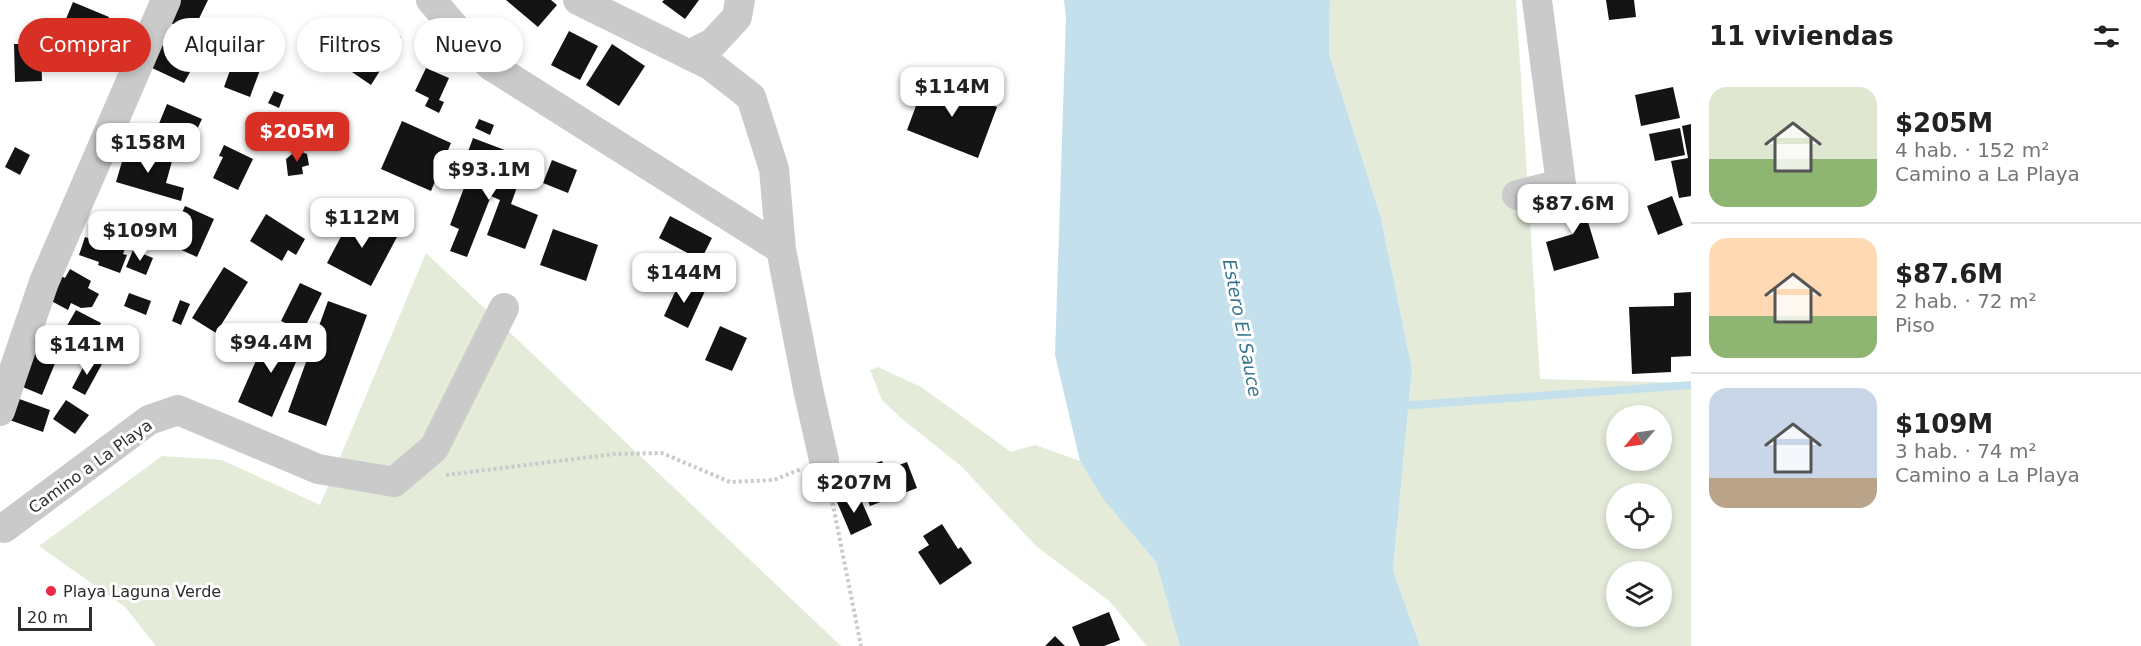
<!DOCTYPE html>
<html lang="es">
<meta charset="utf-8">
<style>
:root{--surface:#fff;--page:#f2f2f2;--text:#222;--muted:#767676;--line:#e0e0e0;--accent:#d93025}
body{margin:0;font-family:"DejaVu Sans",sans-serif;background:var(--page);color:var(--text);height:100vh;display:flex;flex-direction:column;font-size:22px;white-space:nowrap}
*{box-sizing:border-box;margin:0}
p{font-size:20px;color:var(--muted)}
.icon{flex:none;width:33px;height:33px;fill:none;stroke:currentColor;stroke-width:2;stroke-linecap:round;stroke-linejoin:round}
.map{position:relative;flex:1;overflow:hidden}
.panel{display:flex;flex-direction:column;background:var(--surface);width:450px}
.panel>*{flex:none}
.top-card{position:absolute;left:18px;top:18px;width:570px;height:54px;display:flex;gap:12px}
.needle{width:39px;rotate:241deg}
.fabs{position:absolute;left:1606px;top:405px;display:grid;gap:12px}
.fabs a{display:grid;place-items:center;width:66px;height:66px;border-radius:50%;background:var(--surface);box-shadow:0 3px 9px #0003;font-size:30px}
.scale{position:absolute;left:18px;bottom:15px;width:74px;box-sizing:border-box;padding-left:6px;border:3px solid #2d2d2d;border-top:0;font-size:16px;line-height:21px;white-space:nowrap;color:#2d2d2d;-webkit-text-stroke:4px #fff;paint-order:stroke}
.price{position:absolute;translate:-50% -51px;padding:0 14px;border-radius:12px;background:#fff;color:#222;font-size:20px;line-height:39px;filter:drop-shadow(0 2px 3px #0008)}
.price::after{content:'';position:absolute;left:50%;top:36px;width:18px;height:14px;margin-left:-9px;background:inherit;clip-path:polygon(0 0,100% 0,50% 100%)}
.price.active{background:var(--accent);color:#fff}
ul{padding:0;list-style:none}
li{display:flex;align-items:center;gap:18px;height:150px;padding:0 18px}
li+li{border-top:2px solid var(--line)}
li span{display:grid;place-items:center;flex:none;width:168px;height:120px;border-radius:18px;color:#555}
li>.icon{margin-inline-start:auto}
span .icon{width:72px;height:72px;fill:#fffc;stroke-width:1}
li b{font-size:26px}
h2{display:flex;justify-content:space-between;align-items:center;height:72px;padding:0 18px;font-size:26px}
.chip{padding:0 21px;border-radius:27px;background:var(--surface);box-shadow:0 3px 9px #0003;font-size:21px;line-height:54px}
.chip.active{background:var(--accent);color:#fff}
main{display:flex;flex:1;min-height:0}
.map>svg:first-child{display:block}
.green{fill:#e4ebd9;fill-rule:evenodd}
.water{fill:#c4e0ec}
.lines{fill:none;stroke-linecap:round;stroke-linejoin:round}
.stream{stroke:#c4e0ec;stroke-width:8}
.building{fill:#141414}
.path{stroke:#cacaca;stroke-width:4;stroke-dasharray:3 3;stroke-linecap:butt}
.minor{stroke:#cacaca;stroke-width:30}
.poi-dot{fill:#ec2645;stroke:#fff;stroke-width:2}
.labels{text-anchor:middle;stroke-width:6;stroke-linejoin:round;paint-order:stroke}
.street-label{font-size:16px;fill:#2d2d2d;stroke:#fff}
.poi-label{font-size:16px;fill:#2d2d2d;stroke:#fff;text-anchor:start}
.water-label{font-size:18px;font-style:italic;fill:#387691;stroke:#fff}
</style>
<main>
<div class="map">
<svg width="1691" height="646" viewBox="0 0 1691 646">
<rect width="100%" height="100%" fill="#fff"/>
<path class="green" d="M1330,0H1516L1540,379L1691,383V646H1420L1393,570L1412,369L1381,218L1329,54ZM1617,416H1662V460H1617ZM1617,494H1662V538H1617ZM1617,572H1662V616H1617Z
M426,253L841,646H156L125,607L39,546L162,456L222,460L320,505Z
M878,367L921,387L1011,452L1035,445L1080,461L1103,499L1156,562L1181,646H1147L1109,601L1036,546L961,466L901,418L882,400L870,370Z"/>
<path class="water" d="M1064,0H1330L1329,54L1381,218L1412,369L1393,570L1420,646H1180L1156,562L1103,499L1080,461L1055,355L1066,17Z"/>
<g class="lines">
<path class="stream" d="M1399,406L1691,385"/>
</g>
<path class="building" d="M176,0H208L192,33L166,21Z
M506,0H551L557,5L538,27Z
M664,0H699L685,19L662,2Z
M1606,0H1634L1636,17L1609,20Z
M73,2L109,17L98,46L61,31Z
M375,21L401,37L371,85L346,68Z
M569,31L598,46L580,80L551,65Z
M165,36L195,50L186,70L190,72L184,83L150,67Z
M14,44H41L42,81L15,82Z
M612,44L645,66L619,106L586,85Z
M237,51L263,62L250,97L224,87Z
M426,68L449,78L439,100L444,102L439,113L425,106L429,98L415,91Z
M926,79L997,107L978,158L907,130Z
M1673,87L1680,118L1641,126L1635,95Z
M274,91L284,95L279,108L268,103Z
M167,104L202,119L189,146L156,131Z
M479,119L494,125L490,135L475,128Z
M402,121L451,143L431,191L381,169Z
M1691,124V196L1679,198L1671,161L1688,158L1682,126Z
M1680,128L1685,155L1655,161L1649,134Z
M473,138L513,153L502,181L517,187L511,204L538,215L525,249L487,235L500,200L491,196L467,257L450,251L459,229L450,225L470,172L462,168Z
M224,145L253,159L238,190L213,178L223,157L219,156Z
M15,147L30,155L20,175L5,167Z
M126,148L172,161L166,183L184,188L181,201L116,182Z
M297,150L307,154L309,165L302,167L303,174L288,176L286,159Z
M552,160L577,170L568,193L543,183Z
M1577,186L1599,258L1554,271L1546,242L1573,234L1559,191Z
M1672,196L1683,225L1658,235L1647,206Z
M185,206L214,219L197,257L168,244Z
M354,212L398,235L371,286L327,263Z
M266,214L305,239L296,255L288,250L282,261L250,241Z
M670,216L712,238L701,260L659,238Z
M553,229L598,245L586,281L540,265Z
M93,234L126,246L123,254L127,255L120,273L98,265L99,262L79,255L85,237L91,239Z
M133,250L153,258L146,275L126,267Z
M224,267L248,282L216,333L192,318Z
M70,269L91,281L88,288L99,294L92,307L81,308L71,303L68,310L42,296L55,273L65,278Z
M681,279L705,291L688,328L664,316Z
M300,283L322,293L303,331L281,321Z
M1691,292V356L1671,357V372L1632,374L1629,307L1674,306V293Z
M129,293L151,301L146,315L124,306Z
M180,300L190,304L181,325L172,321Z
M328,301L367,315L326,426L288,412Z
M76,310L101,323L90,345L64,331Z
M720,326L747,338L732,371L705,360Z
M269,331L303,346L272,417L238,402Z
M30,344L58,356L42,395L13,383Z
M89,356L102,364L85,395L72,388Z
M11,396L50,410L43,432L4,418Z
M66,400L89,415L75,434L53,419Z
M882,461L886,470L907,462L917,488L870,506L858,476L869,472L866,466Z
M858,493L872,525L851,535L837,502Z
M942,524L958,549L961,547L972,563L940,585L918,552L929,545L923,536Z
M1109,612L1120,640L1104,646H1080L1072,627Z
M1055,636L1065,646H1045Z"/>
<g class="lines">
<path class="path" d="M446,475L614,454L662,453L730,482L774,480L801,469
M829,485L861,646"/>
<path class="minor" d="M431,0L468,43L490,65L781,249
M578,0L710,65L751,97L774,169L781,249L808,389L824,460
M689,55L713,43L737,17L740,0
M1517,195L1561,184L1537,0
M0,411L44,282L166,0
M0,527L4,528L149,420L178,410L318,469L394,482L434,448L504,308"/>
</g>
<circle class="poi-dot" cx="51" cy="591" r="6"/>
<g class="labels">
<g class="street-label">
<text transform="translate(90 466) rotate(-36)" y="6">Camino a La Playa</text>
</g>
<g class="poi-label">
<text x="63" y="597">Playa Laguna Verde</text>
</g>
<g class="water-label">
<text transform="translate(1242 328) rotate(79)" y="6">Estero El Sauce</text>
</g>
</g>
</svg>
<div class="fabs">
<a><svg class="needle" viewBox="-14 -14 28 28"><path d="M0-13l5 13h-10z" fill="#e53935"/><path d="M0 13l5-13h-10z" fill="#767676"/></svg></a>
<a><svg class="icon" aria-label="locate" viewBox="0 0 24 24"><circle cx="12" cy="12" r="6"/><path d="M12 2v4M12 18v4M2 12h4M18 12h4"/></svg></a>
<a><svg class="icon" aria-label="layers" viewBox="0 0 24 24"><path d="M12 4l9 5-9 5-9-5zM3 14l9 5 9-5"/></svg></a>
</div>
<div class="scale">20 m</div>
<b class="price" style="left:952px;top:118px">$114M</b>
<b class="price active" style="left:297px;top:163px">$205M</b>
<b class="price" style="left:148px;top:174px">$158M</b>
<b class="price" style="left:489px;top:201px">$93.1M</b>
<b class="price" style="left:1573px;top:235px">$87.6M</b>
<b class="price" style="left:362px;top:249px">$112M</b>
<b class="price" style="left:140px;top:262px">$109M</b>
<b class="price" style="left:684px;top:304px">$144M</b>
<b class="price" style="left:271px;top:374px">$94.4M</b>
<b class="price" style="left:87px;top:376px">$141M</b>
<b class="price" style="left:854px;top:514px">$207M</b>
<div class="top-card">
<a class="chip active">Comprar</a>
<a class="chip">Alquilar</a>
<a class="chip">Filtros</a>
<a class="chip">Nuevo</a>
</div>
</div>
<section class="panel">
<h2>11 viviendas<svg class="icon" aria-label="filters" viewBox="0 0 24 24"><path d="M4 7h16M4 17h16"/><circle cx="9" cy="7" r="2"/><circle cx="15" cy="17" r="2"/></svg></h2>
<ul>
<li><span style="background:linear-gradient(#dfe7d0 60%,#8fb573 0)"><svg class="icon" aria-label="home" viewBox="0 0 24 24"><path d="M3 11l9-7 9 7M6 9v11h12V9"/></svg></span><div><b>$205M</b><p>4 hab. · 152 m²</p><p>Camino a La Playa</p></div></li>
<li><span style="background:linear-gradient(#ffd9b3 65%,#8fb573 0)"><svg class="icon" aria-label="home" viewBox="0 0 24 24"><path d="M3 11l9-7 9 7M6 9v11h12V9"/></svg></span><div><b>$87.6M</b><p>2 hab. · 72 m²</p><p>Piso</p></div></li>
<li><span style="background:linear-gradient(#c9d6e8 75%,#b9a48a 0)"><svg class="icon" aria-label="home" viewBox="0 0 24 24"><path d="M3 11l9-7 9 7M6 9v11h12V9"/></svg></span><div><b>$109M</b><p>3 hab. · 74 m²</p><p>Camino a La Playa</p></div></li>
</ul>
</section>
</main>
